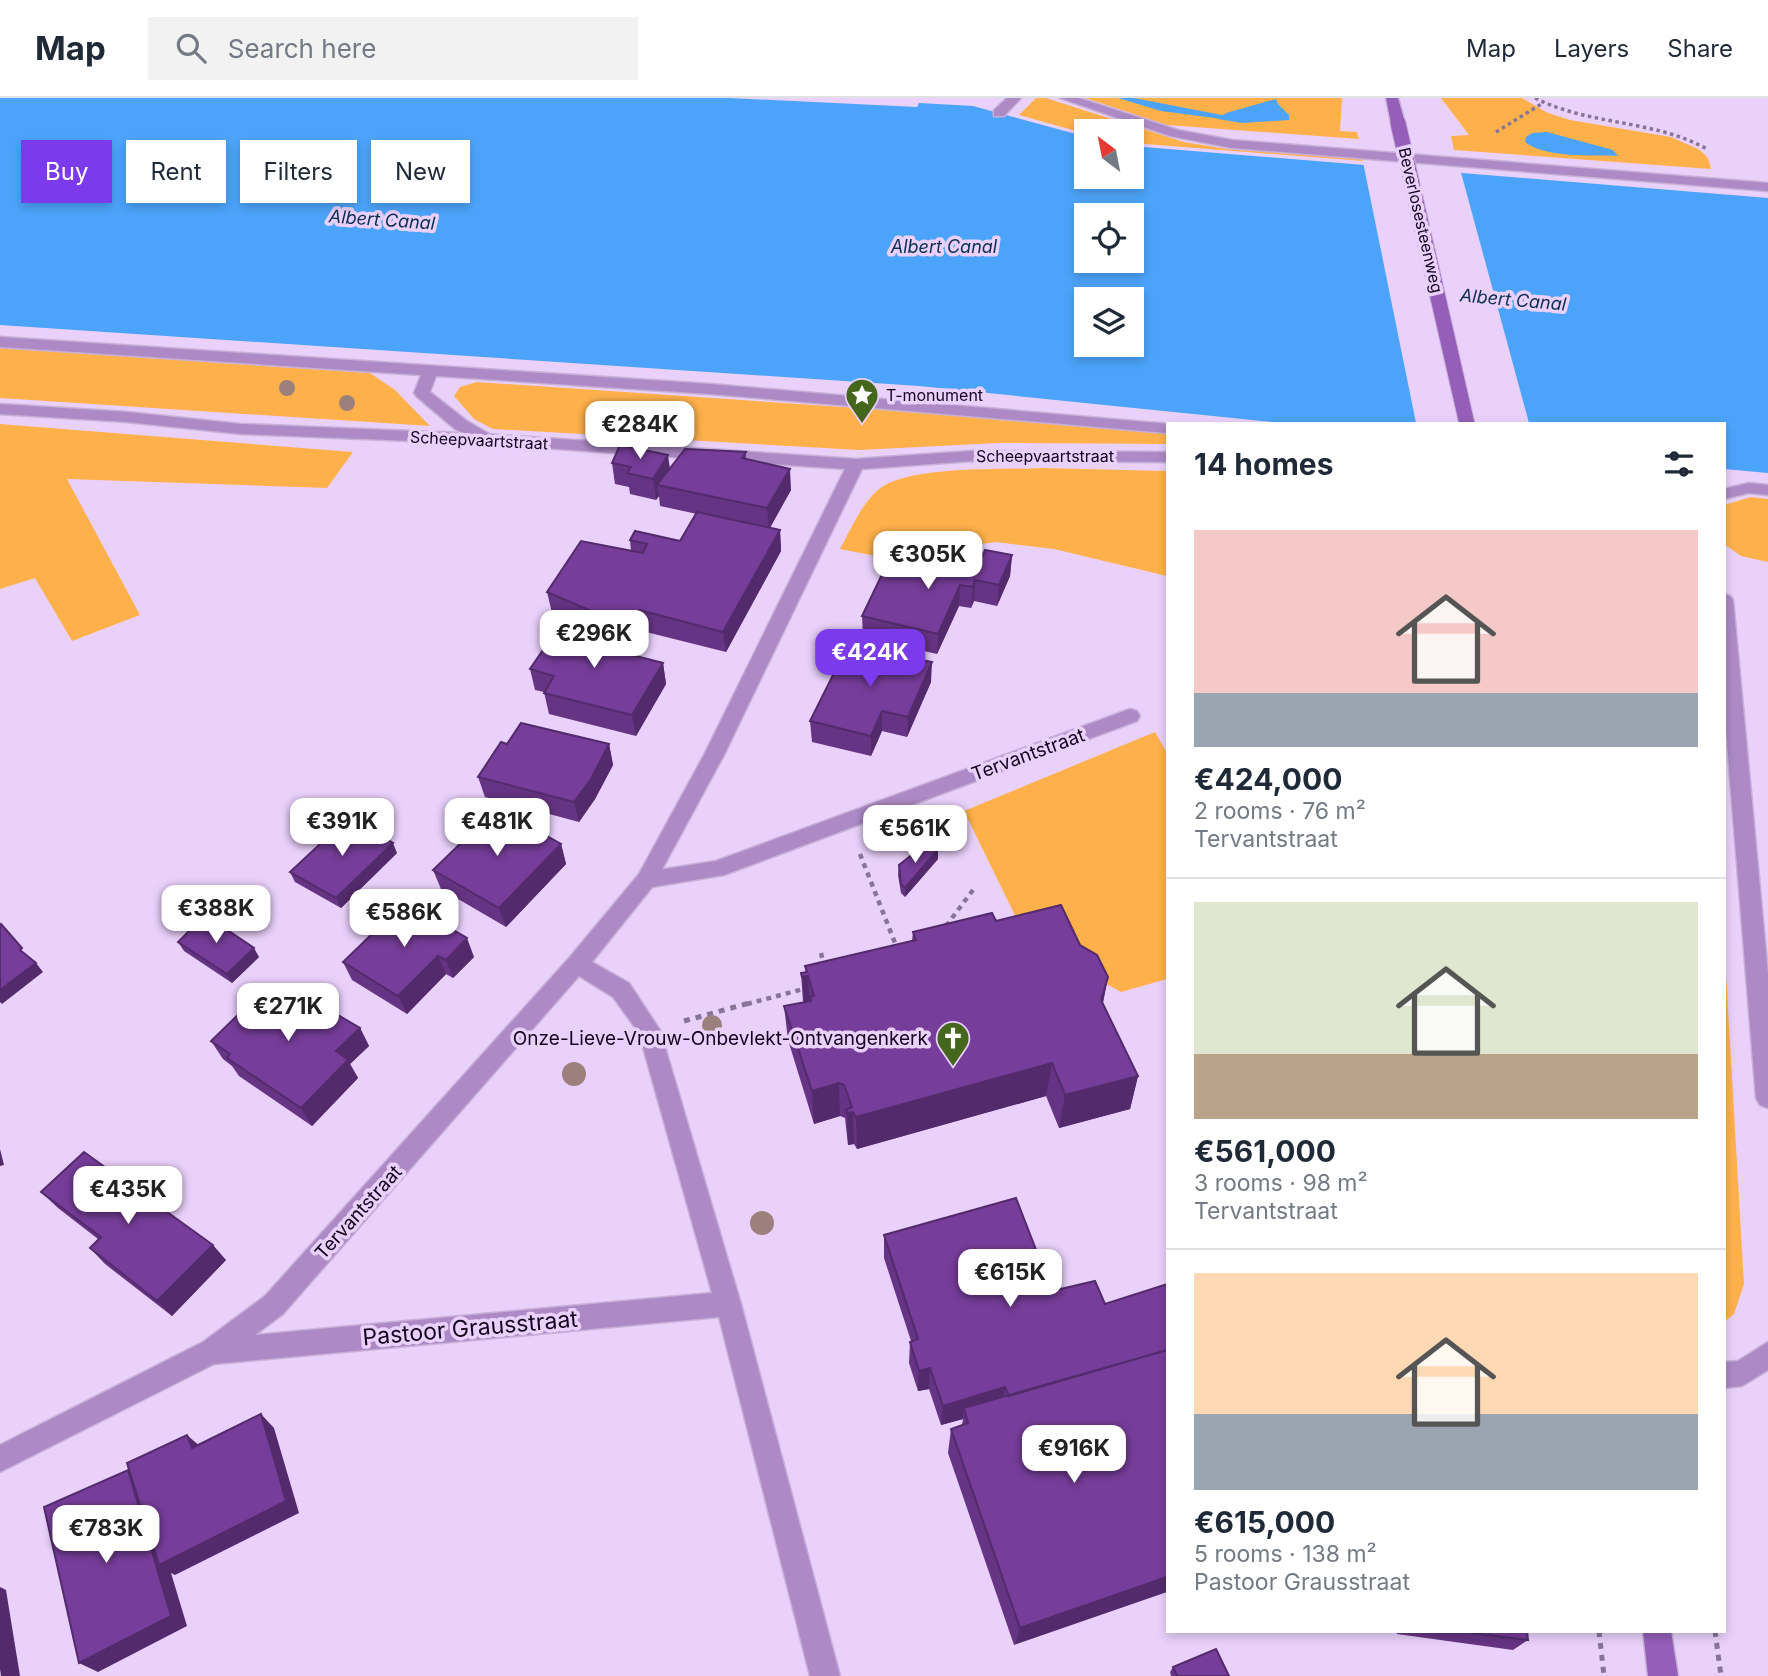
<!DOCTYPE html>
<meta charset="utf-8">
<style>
:root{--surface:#fff;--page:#f2f2f3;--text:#1f2937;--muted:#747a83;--line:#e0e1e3;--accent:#7c3aed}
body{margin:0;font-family:Inter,sans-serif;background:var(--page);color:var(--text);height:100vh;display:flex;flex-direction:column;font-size:26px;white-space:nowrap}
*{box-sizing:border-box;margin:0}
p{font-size:23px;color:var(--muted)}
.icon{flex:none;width:38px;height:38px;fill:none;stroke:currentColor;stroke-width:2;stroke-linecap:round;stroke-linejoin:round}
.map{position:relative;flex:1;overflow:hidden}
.side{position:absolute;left:1166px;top:324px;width:560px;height:1211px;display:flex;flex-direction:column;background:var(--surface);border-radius:0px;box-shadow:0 4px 10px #0003}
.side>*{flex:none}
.hud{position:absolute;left:21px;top:42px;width:665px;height:63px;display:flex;gap:14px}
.needle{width:46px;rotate:328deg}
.tools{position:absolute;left:1074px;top:21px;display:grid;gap:14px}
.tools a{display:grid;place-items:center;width:70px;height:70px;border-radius:0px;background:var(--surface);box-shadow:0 4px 10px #0003;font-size:35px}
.price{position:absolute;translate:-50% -60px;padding:0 16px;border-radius:14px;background:#fff;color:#222;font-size:23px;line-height:46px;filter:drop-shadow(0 2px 4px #0008)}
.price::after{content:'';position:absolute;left:50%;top:42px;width:21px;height:16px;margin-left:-10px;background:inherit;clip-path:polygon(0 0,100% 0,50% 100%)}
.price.on{background:var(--accent);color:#fff}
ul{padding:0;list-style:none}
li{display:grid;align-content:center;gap:14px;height:371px;padding:0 28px}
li+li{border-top:2px solid var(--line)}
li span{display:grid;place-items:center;height:217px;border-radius:0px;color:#555}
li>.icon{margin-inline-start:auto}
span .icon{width:126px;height:126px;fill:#fffc;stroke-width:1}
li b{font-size:30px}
h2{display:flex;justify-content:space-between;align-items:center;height:84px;padding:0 28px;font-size:30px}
.tag{padding:0 24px;border-radius:0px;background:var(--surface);box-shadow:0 4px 10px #0003;font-size:24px;line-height:63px}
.tag.on{background:var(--accent);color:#fff}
header{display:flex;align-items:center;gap:42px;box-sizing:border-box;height:98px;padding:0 35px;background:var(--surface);border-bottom:2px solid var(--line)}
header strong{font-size:33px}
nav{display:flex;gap:38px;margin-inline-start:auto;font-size:24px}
.search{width:490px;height:63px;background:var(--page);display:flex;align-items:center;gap:18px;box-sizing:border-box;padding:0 24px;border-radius:0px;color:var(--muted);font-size:26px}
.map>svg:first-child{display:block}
.green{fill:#feb14b}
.water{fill:#4ca4fa;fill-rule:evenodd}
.pier{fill:#ead1fc}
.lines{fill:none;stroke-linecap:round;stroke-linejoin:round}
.stream{fill:#4ca4fa;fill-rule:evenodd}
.lane-casing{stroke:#c8b0d8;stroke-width:3}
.street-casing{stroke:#c8b0d8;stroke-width:3}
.secondary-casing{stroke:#c8b0d8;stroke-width:3}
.path-far2{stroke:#887497;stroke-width:3.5;stroke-dasharray:3.5 3.5;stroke-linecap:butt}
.path-far1{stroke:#887497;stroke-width:4.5;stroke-dasharray:5 5;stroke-linecap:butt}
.path{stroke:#887497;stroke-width:5;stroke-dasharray:6 6;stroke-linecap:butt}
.lane{fill:#ad8ac6;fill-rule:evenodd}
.street{fill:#ad8ac6;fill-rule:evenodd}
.secondary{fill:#955fb9;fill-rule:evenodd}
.secondary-bridge-casing{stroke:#c8b0d8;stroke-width:17;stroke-linecap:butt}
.secondary-bridge{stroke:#955fb9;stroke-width:15}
.tree{fill:#9c807b}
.wall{fill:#663484}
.shaded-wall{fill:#532b6c}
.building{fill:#773d9a;stroke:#532b6c;stroke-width:2}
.labels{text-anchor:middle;stroke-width:7;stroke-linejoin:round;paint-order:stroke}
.far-street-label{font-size:16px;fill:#14051e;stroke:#ead1fc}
.far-poi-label{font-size:16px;fill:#14051e;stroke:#ead1fc;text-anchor:start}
.far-water-label{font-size:18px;font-style:italic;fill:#0b2f50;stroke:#ead1fc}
.street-label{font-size:19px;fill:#14051e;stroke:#ead1fc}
.poi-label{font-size:19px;fill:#14051e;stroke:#ead1fc;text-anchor:end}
.near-street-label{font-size:23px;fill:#14051e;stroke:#ead1fc}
</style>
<header>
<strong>Map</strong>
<div class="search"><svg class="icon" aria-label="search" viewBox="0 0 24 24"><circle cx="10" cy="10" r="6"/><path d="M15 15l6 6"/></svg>Search here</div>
<nav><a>Map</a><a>Layers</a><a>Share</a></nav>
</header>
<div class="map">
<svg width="1768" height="1578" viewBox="0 0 1768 1578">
<rect width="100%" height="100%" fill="#ead1fc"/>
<path class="green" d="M1036,0H1046L1184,44L1227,51L1363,60V63L1132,45V33H1087V36L1019,17Z
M1085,0H1342L1340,33L1357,34L1359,41L1167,27Z
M1441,0H1522L1548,15L1570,22L1671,39L1700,52L1708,60L1711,71L1454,52L1451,38L1469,37Z
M0,250L370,275L395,292L430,328L0,300Z
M477,284L990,319L1167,336V346L998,345L859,352L493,331L474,321L454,298L460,289Z
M0,326L353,354L327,390L67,381L140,517L72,543L35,480L0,491Z
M1042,370L1167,373V478L1054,451L996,444L881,459L840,451C851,431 860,408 878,392C907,367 1003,372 1042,370Z
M1751,399L1768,401V464L1741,458L1724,446V407Z
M1155,634L1167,655V881L1121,894L1027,842L964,713Z
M1724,842L1744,1186L1734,1216L1724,1224Z"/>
<path class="water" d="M0,0H729L917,9L919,5L973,8L1087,39V79H1132V48L1768,100V375L1724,371V326L1282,325L919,288L0,227ZM1087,117H1132V163H1087ZM1087,201H1132V247H1087Z
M1276,1L1278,6L1289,17V22L1242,25L1218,21L1226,15Z
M1547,34L1613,52L1618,58C1593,57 1545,60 1525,44L1526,39L1532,35Z"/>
<path class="pier" d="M1363,64L1460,71L1529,325H1416Z"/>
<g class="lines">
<path class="stream" d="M1118,0H1134L1227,18L1222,21L1161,13Z"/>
<defs>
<path id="lane" d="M1007,0H1021L1004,18H994V12Z
M1060,0H1079L1178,32L1232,42L1768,85V93L1232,50L1170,38Z
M0,239L710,286L1169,326L1167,335L710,296L436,278L430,294L467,323L491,337L493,341L491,345L485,346L455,331L416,298L414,295L421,277L0,249Z
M1749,385L1768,387V397L1749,395L1724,401V391Z
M1130,611L1137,613L1140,618L1137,623L724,777L646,790L639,788L636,782L639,776L646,774L716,763Z"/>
<path id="street" d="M0,306L127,314L241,326L485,336L856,361L972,353L1167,354V364L972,363L862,371L724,657L653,788L592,864L629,885L660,932L741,1206L840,1578H810L719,1219L214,1266L0,1374V1347L203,1244L265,1198L569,860L639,776L704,657L845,371L485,346L241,336L127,324L0,316ZM579,878L613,899L639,935L712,1195L255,1237L283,1216Z
M1724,496L1730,498L1733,502L1768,876V1010L1760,1007L1756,1000L1724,607Z
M1768,1244V1272L1742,1288L1724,1290V1264L1738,1263Z"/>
<path id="secondary" d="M1386,0H1398L1405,25L1403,28L1398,29L1391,25Z
M1643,1533H1671L1678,1578H1648Z"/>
</defs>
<use href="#lane" class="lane-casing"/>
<use href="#street" class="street-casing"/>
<use href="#secondary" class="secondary-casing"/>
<path class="path-far2" d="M1535,0C1590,28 1653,21 1707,51
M1496,34L1543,5"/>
<path class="path-far1" d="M860,756L897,850
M946,828L976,788
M821,855L824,868
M747,906L807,890"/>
<path class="path" d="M684,923L753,904
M1599,1533L1604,1578
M1715,1533L1721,1578"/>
<use href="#lane" class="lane"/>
<use href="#street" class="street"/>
<use href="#secondary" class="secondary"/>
<defs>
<path id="secondary-bridge" d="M1398,25L1467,326"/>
</defs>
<use href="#secondary-bridge" class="secondary-bridge-casing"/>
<use href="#secondary-bridge" class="secondary-bridge"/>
</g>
<g class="tree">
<circle cx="287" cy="290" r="8"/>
<circle cx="347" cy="305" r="8"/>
<circle cx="712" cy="927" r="10"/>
<circle cx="574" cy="976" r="12"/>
<circle cx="762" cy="1125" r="12"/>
</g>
<path class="wall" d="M746,354V361L791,392L770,430L780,432L781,453L726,554L642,533L630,549L552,515L547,494L631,453L630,442L680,443L697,416L660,408L659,398L656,402L630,396L629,389L615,386L612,365L670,370Z
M1012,457L1010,478L997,508L974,503L971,510L959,508L937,556L863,539L862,518L961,477L978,468Z
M587,532L588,539L627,550L628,556L663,565L666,586L636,638L549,616L544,594L535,592L530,571L545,550L543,541Z
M866,551H886V555L931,584L907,639L882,633L871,658L812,644L810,623Z
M507,646H609L613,667L595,701L579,724L485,699L478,679Z
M561,746L566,766L506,829L441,791L433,772Z
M397,755L341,810L295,784L290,774Z
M938,761L905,799L901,795L898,777L899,767Z
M405,804L474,859L453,880L446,876L407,916L352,882L343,864Z
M996,823L1080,847L1108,879L1103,905L1138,978L1130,1011L1059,1030L1046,998L857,1051L854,1046L848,1047L845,1020L840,1018L814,1026L788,942L784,908L803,904L801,875L806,874L805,868L912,843L913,834Z
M178,844L259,859L232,885L184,853Z
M260,911L360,930L369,948L350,966L358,980L312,1028L239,978L232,968L223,961L211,943Z
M41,1094L226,1162L172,1218L105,1166L90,1150L98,1141L58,1110Z
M884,1137L1052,1193L1105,1206L1167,1186L1014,1547L948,1355L951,1331L962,1327L963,1321L941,1327L929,1291L918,1293L909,1265L910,1244L911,1243L884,1160Z
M1396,1533H1527L1528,1542L1513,1552L1397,1536Z
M1173,1569L1229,1578H1171L1170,1574Z"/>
<path class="shaded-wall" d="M668,357L671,378L657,387L659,398L656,402L653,381Z
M790,371L791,392L769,431L767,410Z
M780,432L781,453L726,554L723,534Z
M1012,457L1010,478L997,508L999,487Z
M975,482L974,503L971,510L973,489Z
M960,487L959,508L937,556L938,536Z
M639,512L642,533L630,549L626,528Z
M932,564L931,584L907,639L908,619Z
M663,565L666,586L636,638L632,617Z
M882,613V633L871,658V638Z
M609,646L613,667L595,701L579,724L574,704Z
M393,745L397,755L341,810L336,800Z
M561,746L566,766L506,829L499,810Z
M938,751V761L905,799V790Z
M467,840L474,859L453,880L446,862Z
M254,850L259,859L232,885L227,876Z
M438,858L446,876L407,916L398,898Z
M36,865L43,874L2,906L0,904V892Z
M808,878L810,912L805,914L802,879Z
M1108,879L1101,913V902Z
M360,930L369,948L350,966L358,980L312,1028L301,1010L336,953Z
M1052,965L1046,998L857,1051L856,1019Z
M1138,978L1130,1011L1059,1030L1065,997Z
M839,985L840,1018L814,1026L812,993Z
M853,1014L854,1046L848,1047L847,1015Z
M0,1051L4,1067L0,1068Z
M213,1147L226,1162L172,1218L157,1203Z
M930,1270L929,1291L918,1293L919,1273Z
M1005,1289L1002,1309L964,1310L963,1321L941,1327L943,1308Z
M261,1316L274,1330L299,1415L175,1477L171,1475L187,1528L98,1574L79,1565L128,1372L144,1384Z
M187,1337L202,1350H192Z
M1167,1479V1494L1014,1547L1020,1530Z
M0,1489L6,1492L20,1578H1L0,1571Z"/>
<path class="building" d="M620,347L668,357L653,381L627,375L631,369L612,365Z
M685,351L746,354L742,360L790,371L767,410L657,387Z
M697,414L780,432L723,534L639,512L626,528L547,494L581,443L643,455L647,446L630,442L635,433L680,443Z
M985,452L1012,457L999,487L975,482L973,489L960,487L938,536L862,518L889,462L961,477L966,465L978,468Z
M556,520L587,532L585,538L627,550L624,555L663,565L632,617L544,595L554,578L530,571L549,543L543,541Z
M868,547L886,551L885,555L932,564L908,619L882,613L871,638L810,623L839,565H843L852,548L866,551Z
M521,625L609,646L591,681L574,704L478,679L501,644L507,646Z
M497,710L561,746L499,810L433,772Z
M349,719L393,745L336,800L290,774Z
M922,749L938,751L905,790L901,786L899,767Z
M405,804L467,840L446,862L438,858L398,898L343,864Z
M1061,807L1080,847L1097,857L1108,879L1101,902L1138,978L1065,997L1052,965L856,1019L853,1014L847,1015L846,1012L852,1009L844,987L839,985L812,993L784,908L811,903L810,899L814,898L808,878L802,879L801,875L807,874L805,868L916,842L913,834L992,815L996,823Z
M205,817L254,850L227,876L178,844Z
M1,826L22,850L20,852L36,865L0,892V827Z
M285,886L360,930L336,953L348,962L301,1010L227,960L230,956L211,943L246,909L255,914L260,911L257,903L266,893L279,891Z
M84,1054L213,1147L157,1203L90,1150L101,1139L41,1094Z
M1016,1100L1052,1193L1095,1183L1105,1206L1167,1186V1252L1009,1298L1005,1289L943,1308L930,1270L919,1273L910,1244L918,1241L884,1137Z
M1167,1252V1479L1020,1530L951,1331L968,1325L964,1310Z
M261,1316L286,1403L159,1467L127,1365L187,1337L192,1350Z
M128,1372L171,1518L79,1565L44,1409Z
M1456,1533H1527L1528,1542Z
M1216,1551L1229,1578H1177L1173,1569Z"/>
<defs>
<symbol id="sight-pin" viewBox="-11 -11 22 30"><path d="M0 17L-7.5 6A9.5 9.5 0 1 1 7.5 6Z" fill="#45661d" stroke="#ead1fc"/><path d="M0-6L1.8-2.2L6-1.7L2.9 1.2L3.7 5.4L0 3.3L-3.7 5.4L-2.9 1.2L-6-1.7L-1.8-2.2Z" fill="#fff"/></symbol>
<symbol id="church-pin" viewBox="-11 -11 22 30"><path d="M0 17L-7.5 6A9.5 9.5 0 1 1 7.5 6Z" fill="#45661d" stroke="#ead1fc"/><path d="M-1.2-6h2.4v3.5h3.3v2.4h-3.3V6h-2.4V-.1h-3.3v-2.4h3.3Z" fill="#fff"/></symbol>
</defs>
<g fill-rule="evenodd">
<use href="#sight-pin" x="843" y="278" width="38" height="52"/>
<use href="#church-pin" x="934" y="921" width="38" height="52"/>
</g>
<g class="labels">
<g class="far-street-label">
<text transform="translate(1421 122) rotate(77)" y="6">Beverlosesteenweg</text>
<text transform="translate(479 342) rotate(3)" y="6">Scheepvaartstraat</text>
<text x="1045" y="364">Scheepvaartstraat</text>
</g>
<g class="far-poi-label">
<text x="886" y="303">T-monument</text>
</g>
<g class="far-water-label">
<text transform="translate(382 122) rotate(4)" y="6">Albert Canal</text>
<text x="944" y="155">Albert Canal</text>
<text transform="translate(1513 202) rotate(5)" y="6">Albert Canal</text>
</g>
<g class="street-label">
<text transform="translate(1028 656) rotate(-20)" y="7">Tervantstraat</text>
<text transform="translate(358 1114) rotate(-48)" y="7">Tervantstraat</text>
</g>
<g class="poi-label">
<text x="928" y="947">Onze-Lieve-Vrouw-Onbevlekt-Ontvangenkerk</text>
</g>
<g class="near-street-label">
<text transform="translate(470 1230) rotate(-5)" y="8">Pastoor Grausstraat</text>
</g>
</g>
</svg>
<div class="tools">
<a><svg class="needle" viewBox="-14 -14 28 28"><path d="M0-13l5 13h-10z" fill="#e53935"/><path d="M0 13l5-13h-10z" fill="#747a83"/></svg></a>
<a><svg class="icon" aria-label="locate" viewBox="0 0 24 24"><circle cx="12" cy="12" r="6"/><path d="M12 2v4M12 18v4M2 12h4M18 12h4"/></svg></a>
<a><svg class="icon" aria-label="layers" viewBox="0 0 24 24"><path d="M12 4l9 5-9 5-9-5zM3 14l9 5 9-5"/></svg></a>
</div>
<b class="price" style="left:640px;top:363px">€284K</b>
<b class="price" style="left:928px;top:493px">€305K</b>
<b class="price" style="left:594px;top:572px">€296K</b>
<b class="price on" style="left:870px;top:591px">€424K</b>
<b class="price" style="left:342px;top:760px">€391K</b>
<b class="price" style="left:497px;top:760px">€481K</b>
<b class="price" style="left:915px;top:767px">€561K</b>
<b class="price" style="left:216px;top:847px">€388K</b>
<b class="price" style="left:404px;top:851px">€586K</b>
<b class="price" style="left:288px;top:945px">€271K</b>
<b class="price" style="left:128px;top:1128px">€435K</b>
<b class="price" style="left:1010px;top:1211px">€615K</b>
<b class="price" style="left:1074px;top:1387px">€916K</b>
<b class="price" style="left:106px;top:1467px">€783K</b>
<div class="hud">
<a class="tag on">Buy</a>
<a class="tag">Rent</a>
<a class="tag">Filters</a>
<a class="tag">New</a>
</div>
<section class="side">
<h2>14 homes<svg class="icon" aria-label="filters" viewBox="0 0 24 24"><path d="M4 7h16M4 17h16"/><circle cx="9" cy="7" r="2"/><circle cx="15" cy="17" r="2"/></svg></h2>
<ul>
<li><span style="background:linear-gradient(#f6c9c9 75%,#9aa5b1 0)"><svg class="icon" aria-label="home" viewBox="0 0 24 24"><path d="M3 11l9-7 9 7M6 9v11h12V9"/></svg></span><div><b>€424,000</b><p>2 rooms · 76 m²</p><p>Tervantstraat</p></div></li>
<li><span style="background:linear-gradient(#dfe7d0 70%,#b9a48a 0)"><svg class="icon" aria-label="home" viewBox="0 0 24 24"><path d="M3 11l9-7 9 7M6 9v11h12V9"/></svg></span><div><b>€561,000</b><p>3 rooms · 98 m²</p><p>Tervantstraat</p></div></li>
<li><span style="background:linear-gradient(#ffd9b3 65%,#9aa5b1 0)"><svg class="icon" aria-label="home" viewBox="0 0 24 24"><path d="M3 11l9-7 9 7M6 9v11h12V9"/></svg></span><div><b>€615,000</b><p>5 rooms · 138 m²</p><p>Pastoor Grausstraat</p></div></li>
</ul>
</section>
</div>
